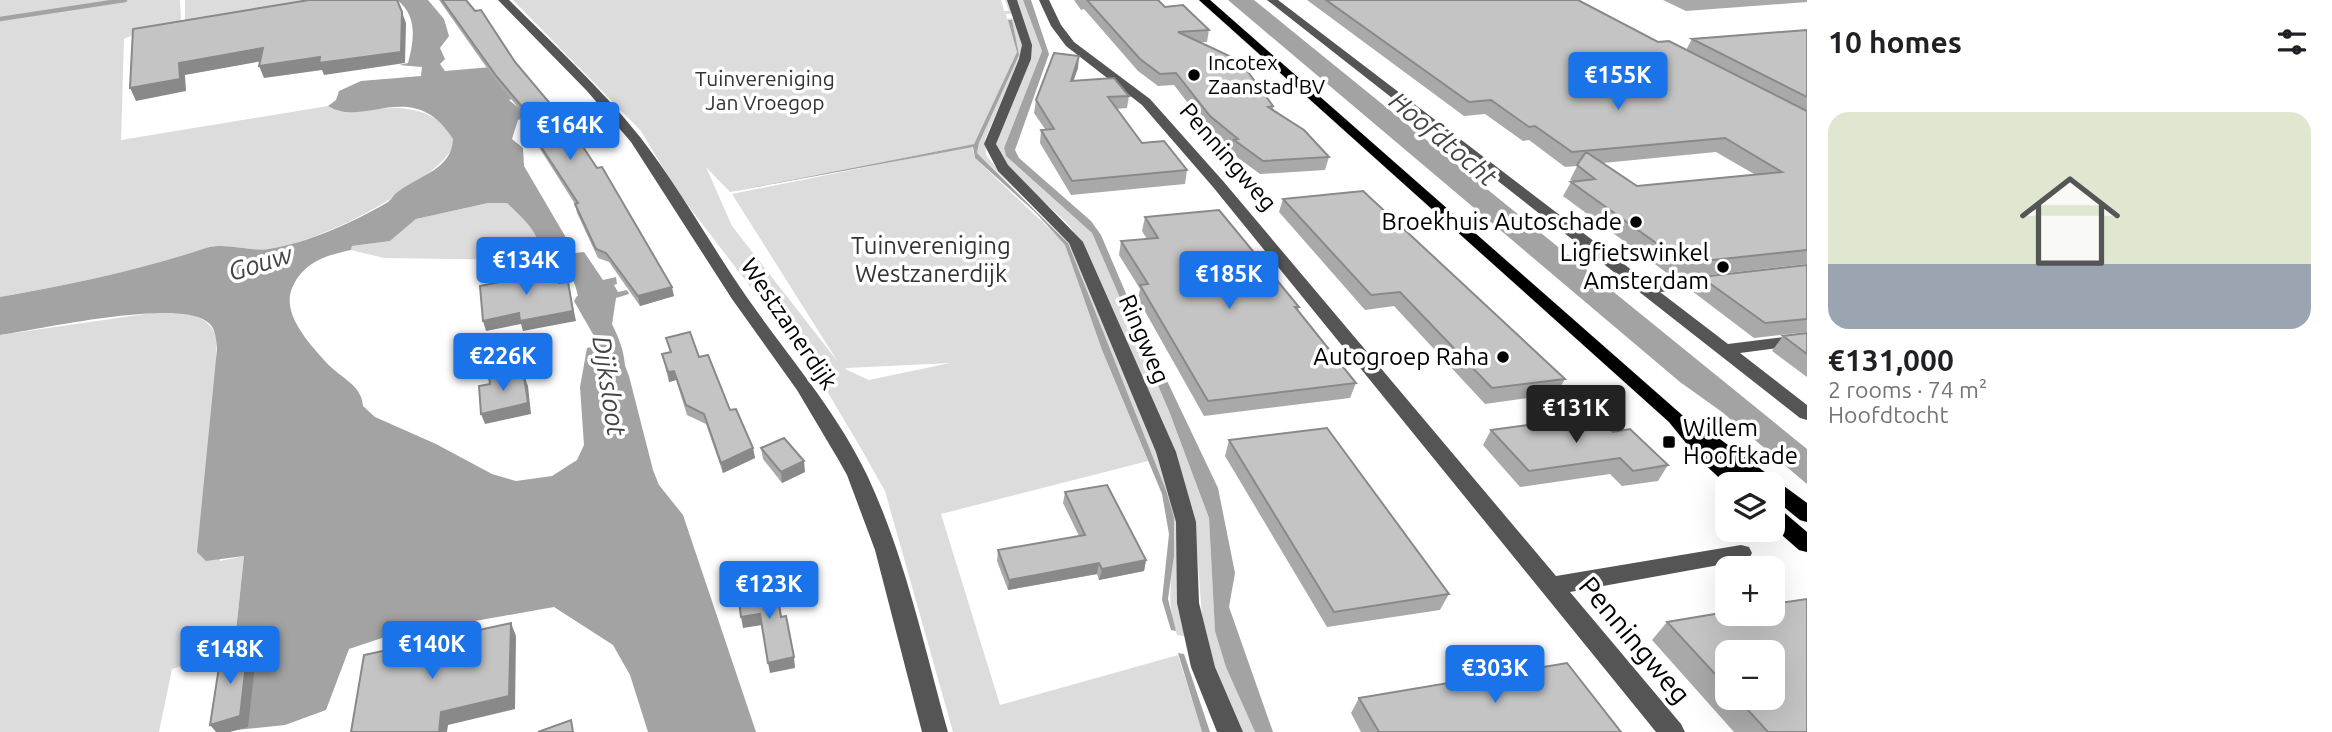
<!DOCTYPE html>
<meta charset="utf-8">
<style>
:root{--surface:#fff;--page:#f2f2f2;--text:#202124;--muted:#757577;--accent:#1a73e8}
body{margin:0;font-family:Ubuntu,sans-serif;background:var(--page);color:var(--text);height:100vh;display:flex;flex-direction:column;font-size:26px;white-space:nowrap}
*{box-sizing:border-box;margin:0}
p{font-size:23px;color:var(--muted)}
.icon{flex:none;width:38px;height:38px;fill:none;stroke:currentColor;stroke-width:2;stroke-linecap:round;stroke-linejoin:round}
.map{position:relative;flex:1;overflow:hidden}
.sheet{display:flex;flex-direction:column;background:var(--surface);width:525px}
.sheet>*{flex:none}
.controls{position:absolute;left:1715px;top:472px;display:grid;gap:14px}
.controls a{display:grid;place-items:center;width:70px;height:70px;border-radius:14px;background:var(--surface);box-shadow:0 7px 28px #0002;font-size:35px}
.price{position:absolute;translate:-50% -60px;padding:0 16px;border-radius:7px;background:var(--accent);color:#fff;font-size:23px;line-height:46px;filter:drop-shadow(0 2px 4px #0008)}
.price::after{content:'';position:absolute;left:50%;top:42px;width:21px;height:16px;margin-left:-10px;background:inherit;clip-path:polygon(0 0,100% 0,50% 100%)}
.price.current{background:#222;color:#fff}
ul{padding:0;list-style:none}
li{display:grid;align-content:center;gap:14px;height:371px;padding:0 21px}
li span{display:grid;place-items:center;height:217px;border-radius:21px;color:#555}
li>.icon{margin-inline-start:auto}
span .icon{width:126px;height:126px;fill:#fffc;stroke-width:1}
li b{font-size:30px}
h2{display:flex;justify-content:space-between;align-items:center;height:84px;padding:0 21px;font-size:30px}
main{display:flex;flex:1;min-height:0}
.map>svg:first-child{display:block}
.green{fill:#dcdcdc;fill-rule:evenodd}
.water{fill:#a3a3a3}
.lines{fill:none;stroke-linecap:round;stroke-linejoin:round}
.stream{stroke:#a3a3a3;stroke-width:4.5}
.canal{fill:#a3a3a3;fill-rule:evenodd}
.major-casing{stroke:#dbdbdb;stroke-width:1}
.minor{fill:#555;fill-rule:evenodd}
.major{fill:#000;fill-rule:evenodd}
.wall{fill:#a9a9a9;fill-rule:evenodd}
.shaded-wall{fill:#898989}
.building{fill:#c4c4c4;stroke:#898989;stroke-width:2}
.poi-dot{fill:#000;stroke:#fff;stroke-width:2.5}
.labels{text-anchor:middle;stroke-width:7;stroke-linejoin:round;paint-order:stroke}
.far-poi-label{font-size:21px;fill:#000;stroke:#fff;text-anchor:start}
.far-park-label{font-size:21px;fill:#333;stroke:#fff}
.street-label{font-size:24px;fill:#000;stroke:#fff}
.poi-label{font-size:24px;fill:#000;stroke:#fff;text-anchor:end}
.park-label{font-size:24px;fill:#333;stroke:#fff}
.water-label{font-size:26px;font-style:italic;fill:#444;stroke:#fff}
.near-street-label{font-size:28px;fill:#000;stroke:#fff}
</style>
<main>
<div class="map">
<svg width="1807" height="732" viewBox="0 0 1807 732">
<rect width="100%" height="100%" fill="#fff"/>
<path class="green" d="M0,0H180L181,21L150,27L124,39L121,140L328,106C355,122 394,94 436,119C442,123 450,131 453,139C460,165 358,219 335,228C315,237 291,245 270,249C248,252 227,242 206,248C140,270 69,285 0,297Z
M185,0H365L185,25Z
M513,0H1001L1004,11H1009L1005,0H1008L1013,14H1006L1007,19L1015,18L1024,49L985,139L986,155L997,169L1059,225L1074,248L1145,415L1180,521L1186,634L1184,636L1177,635C1164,596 1174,577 1174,538C1175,521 1170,506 1166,490L1068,243L1040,212L977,153L979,143L1019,55L1009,19L1017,52L974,144L730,192L706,167L732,226L838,362L732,194L972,146L975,158L1057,236L1065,245L1102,350L1148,461L941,514L1000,705L1178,655L1202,732H953L885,491L859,445L821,381L785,332L677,191L641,131ZM950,363L869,380L845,369L846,368Z
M1016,0H1023L1042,51L1004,148L1006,156L1092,233L1169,411L1209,518L1215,631L1255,732H1236L1203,630L1195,523L1084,246L1067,223L1006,167L995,141L1028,63Z
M488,203H507C520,216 545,236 538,256L525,260L384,258L351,250L352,246L390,241L416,219Z
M166,311C187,312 204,314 216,334L220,561L244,556L234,650L172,669L159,732H0V335Z"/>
<path class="water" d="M397,0H428L444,19L449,36L440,48L445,59L440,64L445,71L503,66L523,95L509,100L530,117L518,120L512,139L523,148L524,166L575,253L584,252L603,280L616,277L617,284L614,285L618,292L627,290L629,294L616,298L611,331L595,335V329L591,328V318C579,310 579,297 575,285C567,262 508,264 488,263L532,259L538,256C545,236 520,216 507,203H488L416,219L390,241L352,246L351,250C327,255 304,262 293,286C280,312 308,342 325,361C337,376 362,384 363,406L375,417L436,444L492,474L516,481L552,476L577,460L584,445L580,387L587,348L616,342L629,376L653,470L659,485L683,515L756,732H648L630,675L613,645L554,607L385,637L349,649L326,710L285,725L216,732L225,655L234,650L244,556L206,561L197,552L217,349C216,338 216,327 206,321C175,299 42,329 0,335V297C69,285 140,270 206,248C227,242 248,252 269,249C310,242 352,223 388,202C392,199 394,194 399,191C419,176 452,169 453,139C413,76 365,129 328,106L336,100L339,91L361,81L421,76L422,67L399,65L408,63C414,40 418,16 397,0Z
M1023,0H1031L1049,54L1015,150L1019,158L1091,221L1101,235L1130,303L1218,488L1235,573L1229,607L1273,732H1255L1226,667L1215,631L1209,518L1169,411L1092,233L1006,156L1004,148L1042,51Z
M1228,0H1254L1807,449V484L1722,412L1680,382Z
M1008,20H1012L1019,55L979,143L977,153L1068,243L1166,490L1174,518V556L1168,599L1176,631L1171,630L1162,600L1169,534L1162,494L1102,350L1065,245L1036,213L975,158L973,147L730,192L974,144L1017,52Z
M1178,653L1184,654L1210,732H1202Z"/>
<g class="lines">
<path class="stream" d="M0,19L125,0"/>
<path class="canal" d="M586,294L595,296C609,316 636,361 620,385L611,388L602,385L598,379L594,336L574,301L577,296Z"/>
<defs>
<path id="major" d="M1199,0H1210L1690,422L1698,423L1807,503V522L1800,520L1773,498V485H1756L1739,473L1750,485H1727L1699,459L1669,422Z
M1773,507L1780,509L1807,532V552L1799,550L1773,527Z"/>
</defs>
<use href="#major" class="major-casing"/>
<path class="minor" d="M498,0H509C553,44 601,88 640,137C679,187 710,244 746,296C787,355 836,410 867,475C905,556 924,646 948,732H922L875,550L847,475L838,459L797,390L732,299L631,142L587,91Z
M1007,0H1017L1032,45L1031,59L996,144L1008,165L1083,242L1176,452L1196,522L1199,603L1215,667L1243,732H1217L1191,667L1177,603L1176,522L1156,452L1069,243L998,171L984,144L1019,59L1022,45Z
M1039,0H1049L1061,25L1074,42L1150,99L1223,181L1556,576L1741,545L1749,547L1752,553L1749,559L1741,561L1570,592L1681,724L1685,732H1656L1213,187L1142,105L1066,46L1051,26Z
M1267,0H1278L1650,284L1727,278L1729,281L1721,286L1660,292L1728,344L1807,334V344L1740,353L1807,405V420L1800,418Z"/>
<use href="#major" class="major"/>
</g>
<path class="wall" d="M439,0H466L515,62L674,296L640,306L609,262L598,258L577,213L575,204L535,141L532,133L538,131L499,85Z
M1074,0H1158L1165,7L1209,30L1207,42H1199L1273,106V109L1329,157L1325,170L1260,174L1230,152L1231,149L1208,129L1174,85L1158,86L1138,71L1084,9L1081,10Z
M1307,0H1578L1658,42L1686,50L1692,39L1807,30V264L1675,279L1563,196L1571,182L1572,181L1570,180L1577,166L1565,167L1529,140L1523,141L1485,114L1464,116ZM1716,152L1754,174L1637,186L1603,163Z
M1663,0H1807V2L1686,11Z
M1078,68L1073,81L1129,96L1127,108L1116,109L1142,143L1187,170L1185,184L1071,195L1040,143L1041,130L1045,129L1034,113L1036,100Z
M1283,199L1565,379L1556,394L1485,404L1394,306L1365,310L1279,212Z
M1145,217L1299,307L1298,310L1356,383L1350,398L1204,416L1138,299L1140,289L1119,255L1121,241L1147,239L1142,231Z
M1807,265V332L1754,338L1692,291L1701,277Z
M1807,333V377L1772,351L1783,336Z
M666,338L699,357L753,448L755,458L723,473L706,424L687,415L676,380L669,382L662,354L670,352Z
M1491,430L1613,432L1668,465L1658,481L1622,486L1610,474L1520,487L1483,445Z
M1229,440L1449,594L1440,610L1327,627L1225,456Z
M761,448L805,472L782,483L763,459Z
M1065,492L1146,560L1144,571L1099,580L1097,574L1008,590L997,561L998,550L1079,536L1063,503Z
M1807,599V732H1734L1652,640L1667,622L1727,612V614H1773V604ZM1727,653H1773V698H1727Z
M1359,698L1621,732H1361L1351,713Z"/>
<path class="shaded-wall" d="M402,12L406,23L405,63L324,75L322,70L264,78L259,66L320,57Z
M263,48L268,60L185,75L186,91L136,101L130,88L179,63Z
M1079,56L1078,68L1069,93L1071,81Z
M568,282L576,321L523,331L521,324L486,331L483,321Z
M672,287L674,296L640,306L638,296Z
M674,371L676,380L669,382L668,372Z
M524,376L528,386L531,414L485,424L481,414Z
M753,448L755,458L723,473L721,463Z
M804,461L805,472L782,483L781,472Z
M1146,560L1144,571L1099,580L1102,569Z
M1099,563L1097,574L1008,590L1009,580Z
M760,614L762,625L743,628L741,617Z
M511,623L516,636L515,709L448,725L447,732H439L441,712Z
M248,646L256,657L248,727L230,732H216L210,725Z
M794,657L795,668L770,673L768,663Z"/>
<path class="building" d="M309,0H397L402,12L401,52L319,63L320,57L259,66L263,48L179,63L180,79L130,88L133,29Z
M442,0H466L475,11L481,10L515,62L569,126L597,168L602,167L672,287L638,296L606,253L596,249L575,204L578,203L532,133L542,130L497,77Z
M1087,0H1158L1165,7L1183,5L1209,30L1178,32L1240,61L1273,106L1268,107L1304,130L1329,157L1263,161L1234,140L1238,139L1210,116L1176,73L1160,74L1140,59Z
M1326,0H1578L1658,42L1669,41L1807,111V250L1684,263L1571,182L1595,179L1577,165L1586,152L1637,186L1782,172L1725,138L1572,152L1535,126L1529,127L1491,100L1469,102Z
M1807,30V97L1692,39Z
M1054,53L1079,56L1071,81L1114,78L1129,96L1108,97L1142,143L1164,141L1187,170L1072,181L1041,130L1054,129L1036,100Z
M1363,191L1565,379L1492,388L1400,292L1371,295L1283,199Z
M1219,210L1299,307H1295L1356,383L1208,401L1140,285L1148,284L1121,241L1158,238L1145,217Z
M1807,265V319L1765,323L1701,277Z
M557,270L559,283L568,282L573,311L520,321L519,313L483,321L480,286Z
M690,332L699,357L708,355L730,410L736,409L753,448L721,463L704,414L686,405L674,371L668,372L662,354L671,352L666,338Z
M1807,333V354L1783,336Z
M513,371L514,378L524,376L528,403L481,414L479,386L490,384L489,376Z
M1596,416L1613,432L1630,429L1668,465L1633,471L1620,458L1529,471L1491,430Z
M1327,428L1449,594L1334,612L1229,440Z
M784,438L804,461L781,472L761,448Z
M1107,485L1146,560L1102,569L1099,563L1009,580L998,550L1085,535L1065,492Z
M776,585L781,617L786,616L794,657L768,663L760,614L741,617L738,593Z
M1807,599V732H1768L1737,698H1773V653H1727V687L1667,622L1727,612V614H1773V604Z
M511,623L509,696L441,712L439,732H351L364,655Z
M248,646L240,716L210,725L221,654Z
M1567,663L1621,732H1379L1359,698Z
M571,720L573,732H538Z"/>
<g class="poi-dot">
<circle cx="1194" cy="75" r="7"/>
<circle cx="1636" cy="222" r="7"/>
<circle cx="1723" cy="267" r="7"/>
<circle cx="1503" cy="357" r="7"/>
<rect x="1662" y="435" width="14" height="14" rx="3.5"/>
</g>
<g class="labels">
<g class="far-poi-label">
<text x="1208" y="70">Incotex<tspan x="1208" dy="24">Zaanstad BV</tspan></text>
</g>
<g class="far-park-label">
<text x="765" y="86">Tuinvereniging<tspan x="765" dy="24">Jan Vroegop</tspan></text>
</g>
<g class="street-label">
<text transform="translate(1228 157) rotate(49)" y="8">Penningweg</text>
<text transform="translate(789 324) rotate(56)" y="8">Westzanerdijk</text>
<text transform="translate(1144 339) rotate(67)" y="8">Ringweg</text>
</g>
<g class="poi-label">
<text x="1622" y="230">Broekhuis Autoschade</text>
<text x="1709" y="261">Ligfietswinkel<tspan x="1709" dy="28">Amsterdam</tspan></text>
<text x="1489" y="365">Autogroep Raha</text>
<text x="1683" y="436" text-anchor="start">Willem<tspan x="1683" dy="28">Hooftkade</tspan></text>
</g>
<g class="park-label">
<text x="931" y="254">Tuinvereniging<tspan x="931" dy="28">Westzanerdijk</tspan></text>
</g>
<g class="water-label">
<text transform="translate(1443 139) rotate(40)" y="9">Hoofdtocht</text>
<text transform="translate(260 263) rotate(-17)" y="9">Gouw</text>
<text transform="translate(609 386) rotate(81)" y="9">Dijksloot</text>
</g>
<g class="near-street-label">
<text transform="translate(1635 640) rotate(50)" y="10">Penningweg</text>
</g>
</g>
</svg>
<div class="controls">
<a><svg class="icon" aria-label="layers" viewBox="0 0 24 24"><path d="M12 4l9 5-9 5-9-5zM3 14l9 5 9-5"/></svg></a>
<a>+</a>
<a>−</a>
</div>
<b class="price" style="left:1618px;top:112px">€155K</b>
<b class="price" style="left:570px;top:162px">€164K</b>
<b class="price" style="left:526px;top:297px">€134K</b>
<b class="price" style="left:1229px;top:311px">€185K</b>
<b class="price" style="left:503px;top:393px">€226K</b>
<b class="price current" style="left:1576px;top:445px">€131K</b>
<b class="price" style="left:769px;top:621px">€123K</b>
<b class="price" style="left:432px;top:681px">€140K</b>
<b class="price" style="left:230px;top:686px">€148K</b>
<b class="price" style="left:1495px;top:705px">€303K</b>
</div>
<section class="sheet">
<h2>10 homes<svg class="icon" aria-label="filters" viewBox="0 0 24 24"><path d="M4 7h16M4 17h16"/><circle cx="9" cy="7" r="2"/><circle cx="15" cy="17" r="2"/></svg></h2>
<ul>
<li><span style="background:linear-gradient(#dfe7d0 70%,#9aa5b1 0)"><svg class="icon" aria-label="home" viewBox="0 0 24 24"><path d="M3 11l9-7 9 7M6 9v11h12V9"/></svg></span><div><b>€131,000</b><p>2 rooms · 74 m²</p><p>Hoofdtocht</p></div></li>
</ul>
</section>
</main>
